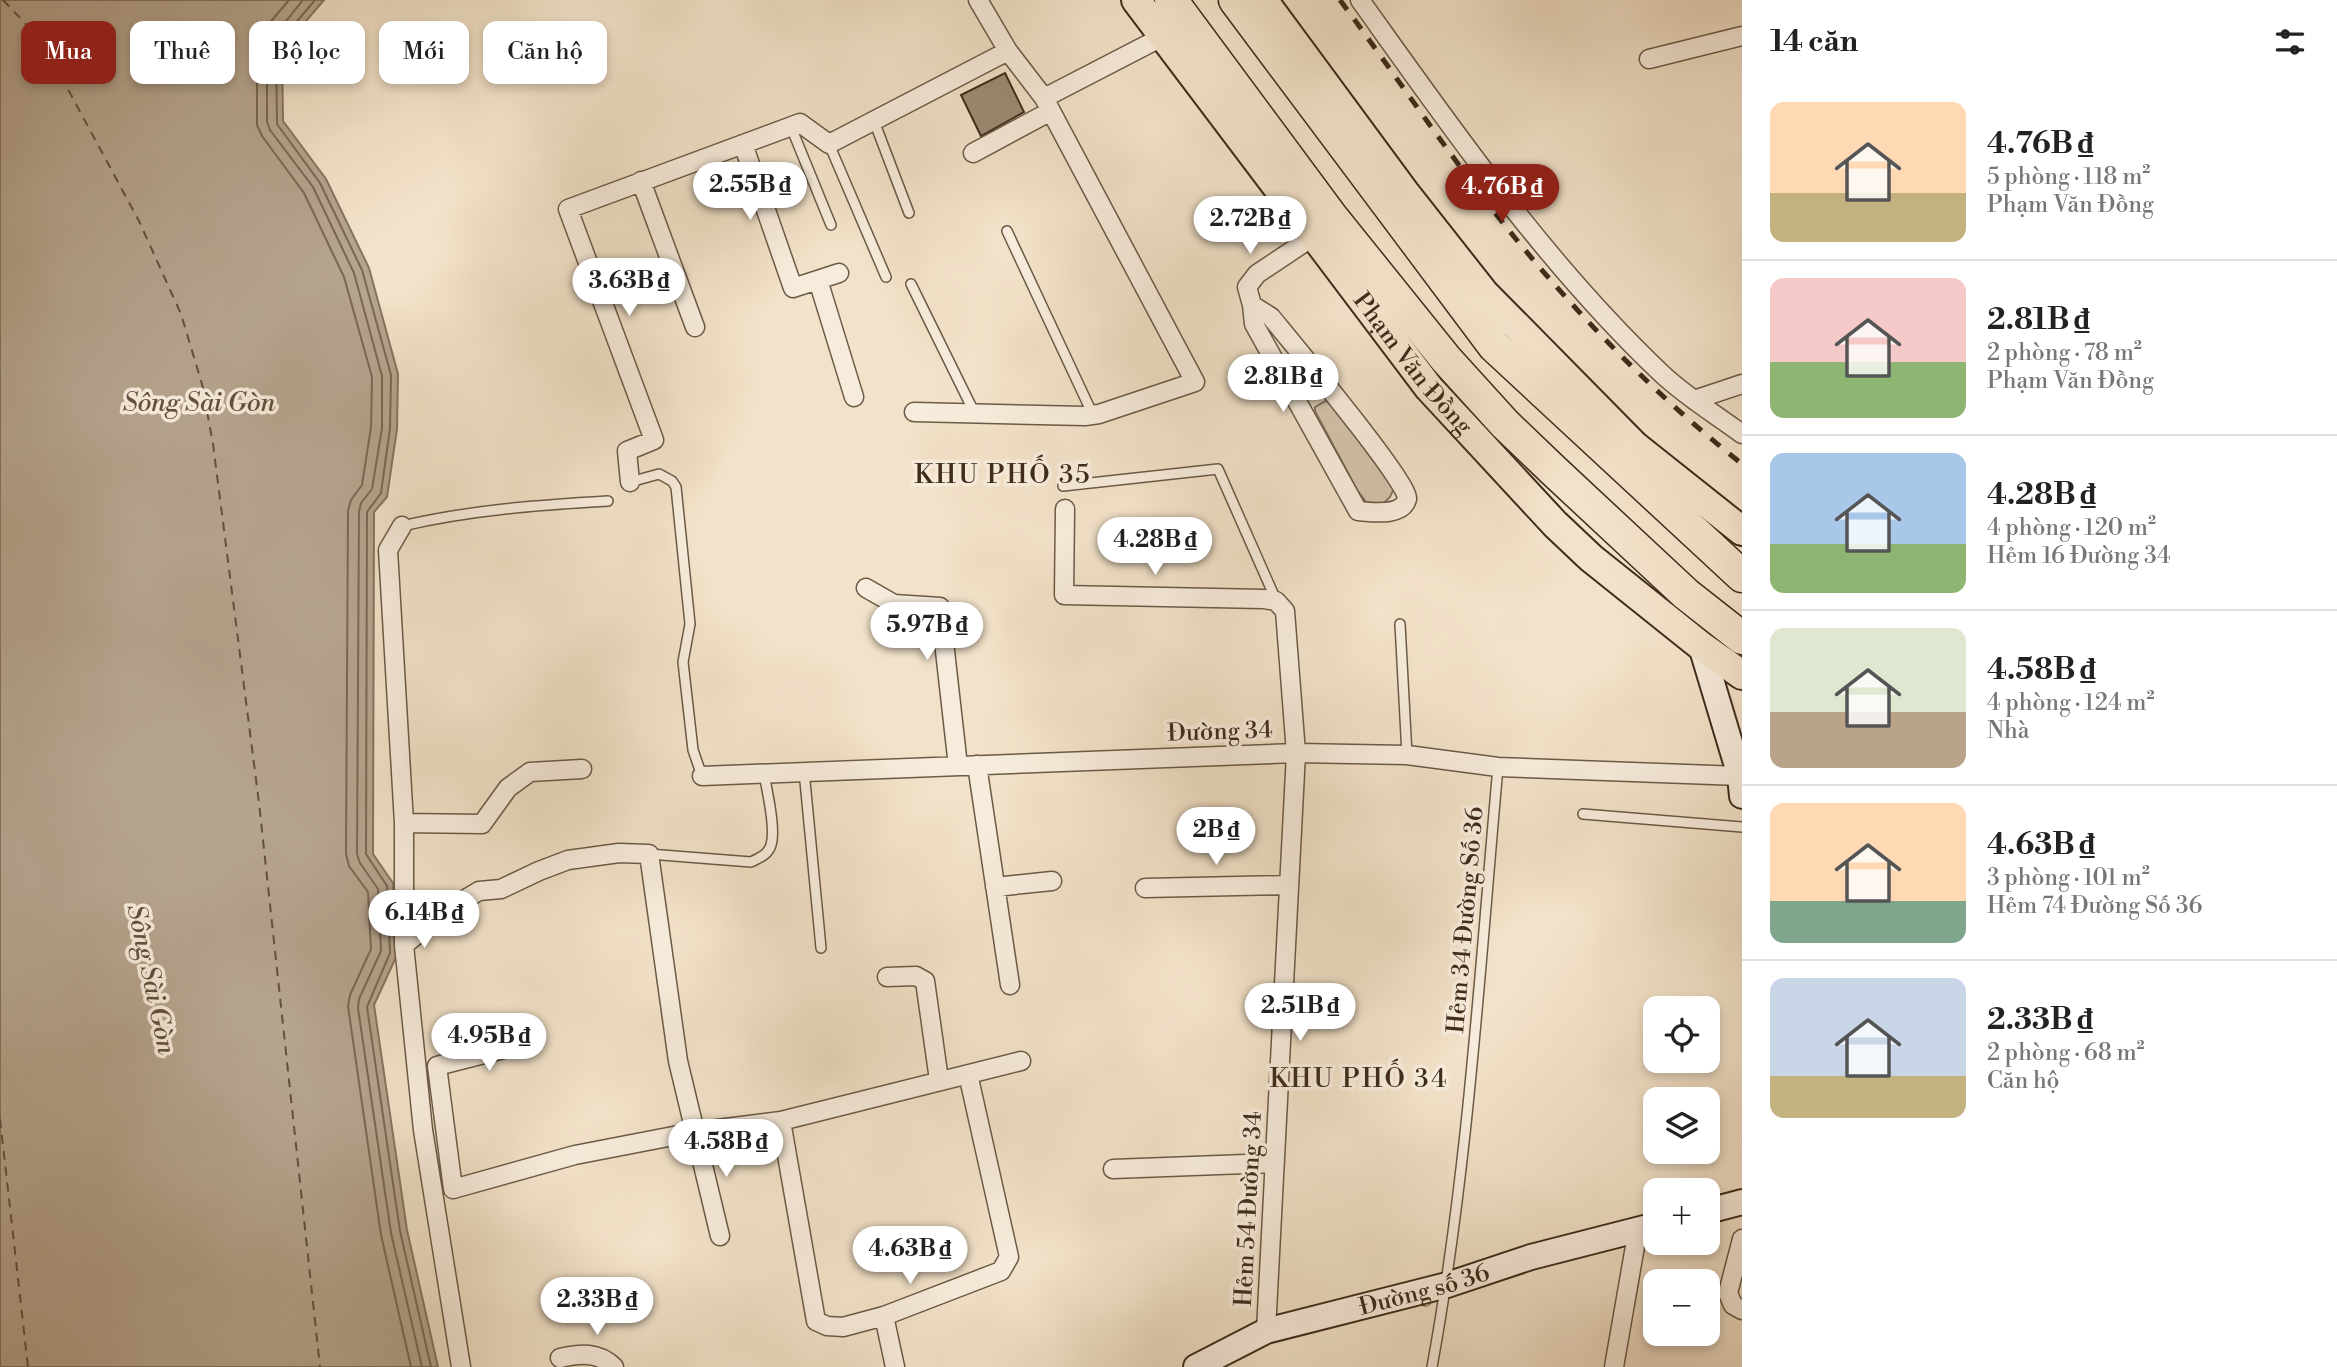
<!DOCTYPE html>
<html lang="vi">
<meta charset="utf-8">
<style>
:root{--surface:#fff;--page:#f2f2f2;--text:#222;--muted:#767676;--line:#e0e0e0;--accent:#8f2418}
body{margin:0;font-family:"Libre Bodoni",serif;background:var(--page);color:var(--text);height:100vh;display:flex;flex-direction:column;font-size:26px;white-space:nowrap}
*{box-sizing:border-box;margin:0}
p{font-size:23px;color:var(--muted)}
.icon{flex:none;width:38px;height:38px;fill:none;stroke:currentColor;stroke-width:2;stroke-linecap:round;stroke-linejoin:round}
.map{position:relative;flex:1;overflow:hidden}
.side{display:flex;flex-direction:column;background:var(--surface);width:595px}
.side>*{flex:none}
.hud{position:absolute;left:21px;top:21px;width:665px;height:63px;display:flex;gap:14px}
.buttons{position:absolute;left:1643px;top:996px;display:grid;gap:14px}
.buttons a{display:grid;place-items:center;width:77px;height:77px;border-radius:14px;background:var(--surface);box-shadow:0 4px 10px #0003;font-size:35px}
.price{position:absolute;translate:-50% -60px;padding:0 16px;border-radius:24px;background:#fff;color:#222;font-size:23px;line-height:46px;filter:drop-shadow(0 2px 4px #0008)}
.price::after{content:'';position:absolute;left:50%;top:42px;width:21px;height:16px;margin-left:-10px;background:inherit;clip-path:polygon(0 0,100% 0,50% 100%)}
.price.on{background:var(--accent);color:#fff}
ul{padding:0;list-style:none}
li{display:flex;align-items:center;gap:21px;height:175px;padding:0 28px}
li+li{border-top:2px solid var(--line)}
li span{display:grid;place-items:center;flex:none;width:196px;height:140px;border-radius:14px;color:#555}
li>.icon{margin-inline-start:auto}
span .icon{width:84px;height:84px;fill:#fffc;stroke-width:1}
li b{font-size:30px}
h2{display:flex;justify-content:space-between;align-items:center;height:84px;padding:0 28px;font-size:30px}
.tag{padding:0 24px;border-radius:14px;background:var(--surface);box-shadow:0 4px 10px #0003;font-size:24px;line-height:63px}
.tag.on{background:var(--accent);color:#fff}
main{display:flex;flex:1;min-height:0}
.map>svg:first-child{display:block}
.green{fill:#d3c3ab;stroke:#887863;stroke-width:2}
.water{fill:#b5a48e;stroke:#857460;stroke-width:2}
.lines{fill:none;stroke-linecap:round;stroke-linejoin:round}
.shore{stroke:#7a6854;stroke-width:2}
.ferry{stroke:#62503e;stroke-width:2;stroke-dasharray:9 7;stroke-linecap:butt}
.building{fill:#9c8b75;stroke:#3e2c1b;stroke-width:2}
.lane-casing{stroke:#6b5a46;stroke-width:12}
.street-casing{stroke:#6b5a46;stroke-width:21}
.secondary-casing{stroke:#3e2c1b;stroke-width:28}
.primary-casing{stroke:#3e2c1b;stroke-width:32}
.highway-casing{stroke:#3e2c1b;stroke-width:35}
.lane{stroke:#f7ecdc;stroke-width:9}
.street{stroke:#f7ecdc;stroke-width:18}
.secondary{stroke:#f7ecdc;stroke-width:24}
.primary{stroke:#f2e2c9;stroke-width:28}
.highway{stroke:#f2e2c9;stroke-width:32}
.rail{stroke:#3e2c1b;stroke-width:5;stroke-dasharray:12 12;stroke-linecap:butt}
.labels{text-anchor:middle;stroke-width:7;stroke-linejoin:round;paint-order:stroke}
.street-label{font-size:24px;fill:#3e2c1b;stroke:#f7ecdc}
.water-label{font-size:26px;font-style:italic;fill:#62503e;stroke:#f7ecdc}
.neighbourhood-label{font-size:26px;letter-spacing:2px;fill:#3e2c1b;stroke:#f7ecdc}
</style>
<main>
<div class="map">
<svg width="1742" height="1367" viewBox="0 0 1742 1367">
<rect width="100%" height="100%" fill="#f2e2c9"/>
<filter id="stains"><feTurbulence type="fractalNoise" baseFrequency=".00286" numOctaves="4"/><feColorMatrix values="0 0 0 0 .2 0 0 0 0 .09 0 0 0 0 .02 0 0 0 .5 -.17"/></filter>
<radialGradient id="worn" r=".72"><stop offset=".6" stop-color="#630" stop-opacity="0"/><stop offset="1" stop-color="#630" stop-opacity=".3"/></radialGradient>
<path class="green" d="M1327,400L1384,472L1394,488L1390,497L1384,503H1367L1357,490L1315,411V407Z"/>
<path class="water" d="M0,0H324L282,49L283,121L326,179L369,268L398,374L397,429L387,497L374,512L373,854L393,883L397,955L374,1005L407,1230L438,1367H0Z"/>
<g class="lines">
<path class="shore" d="M289,0L262,32L257,42V125L262,136L304,193L344,277L372,377L371,427L362,485L351,500L348,511L346,854L349,866L368,892L371,949L350,995L348,1006L381,1235L411,1367
M303,0L267,45V122L270,130L313,187L354,273L382,376V428L372,489L361,503L359,512L357,854L360,863L378,889L381,951L359,999L358,1008L391,1233L422,1367
M315,0L276,46L277,124L320,183L362,270L391,375L390,428L381,493L367,512L366,854L387,886L390,953L367,1007L400,1231L431,1367"/>
<path class="ferry" d="M3,0L42,41L139,221L181,314L202,384L213,444L259,803L320,1367
M0,1119L28,1367"/>
</g>
<path class="building" d="M1005,73L1024,112L981,136L961,95Z"/>
<g class="lines">
<defs>
<path id="lane" d="M874,121L909,213
M791,127L831,225
M829,144L886,277
M1007,231L1093,415
M911,284L975,414
M630,482L659,474L672,481L676,487L690,624L683,662L693,750L702,776
M1063,486L1218,469L1276,600
M402,526C470,510 539,505 608,501
M1400,624L1407,755
M804,771L821,948
M1583,814L1742,827
M649,854L751,862C759,858 768,855 771,845C776,828 767,792 764,773
M1432,1367C1468,1169 1480,967 1498,767"/>
<path id="street" d="M978,0L1008,51
M1360,0C1453,130 1545,263 1661,373C1685,396 1715,414 1742,434
M1649,59L1742,36
M743,144L793,288L839,273
M973,153L1051,111
M641,181L695,327
M818,280L854,397
M1252,305L1271,317C1288,338 1411,485 1407,499C1402,517 1372,512 1358,511L1254,324L1252,305L1247,287L1257,274L1314,236
M1694,400L1742,384
M914,412L1085,416L1099,414L1195,382L1044,98
M630,482L627,451L654,440L568,209L800,123L829,144L1008,51L1044,98L1162,37
M1065,509L1064,595L1264,599L1276,601L1285,611L1296,753L1266,1331
M402,526L388,550L404,823V945L423,1130L461,1367
M866,588L894,604L940,607L958,766
M977,765L1010,985
M702,776L1296,753L1407,755L1498,767L1740,776
M404,823L482,824L508,788L530,772L582,769
M995,887L1052,881
M1145,888L1289,885
M404,945L447,910L479,891L501,889L539,871L568,860L619,853L649,854L678,1061L720,1236
M887,977L916,976L925,981L939,1080
M531,1042L437,1066L453,1189L575,1155L694,1132L781,1121L1021,1061
M781,1121L816,1321L827,1326L843,1327L884,1316L1001,1271L1009,1257L970,1083
M1113,1169L1275,1163
M1742,1239L1728,1293L1733,1305L1742,1310
M884,1316L895,1367
M560,1358C580,1353 599,1352 614,1367
M1614,1367L1638,1229"/>
<g id="secondary">
<path d="M1701,646L1740,776L1742,796"/>
<path d="M1708,1211L1742,1202"/>
<path id="s1" d="M1196,1367L1266,1331L1447,1285L1531,1257L1656,1225"/>
</g>
<g id="primary">
<path id="s2" d="M1136,0L1429,388L1555,524L1591,558L1701,646L1742,675"/>
<path d="M1263,0L1406,194L1484,293L1635,446L1742,531"/>
</g>
<path id="highway" d="M1171,0L1331,216L1446,359L1505,424L1553,470L1686,594L1742,638
M1235,0L1494,346L1742,576"/>
</defs>
<use href="#lane" class="lane-casing"/>
<use href="#street" class="street-casing"/>
<use href="#secondary" class="secondary-casing"/>
<use href="#primary" class="primary-casing"/>
<use href="#highway" class="highway-casing"/>
<use href="#lane" class="lane"/>
<use href="#street" class="street"/>
<use href="#secondary" class="secondary"/>
<use href="#primary" class="primary"/>
<use href="#highway" class="highway"/>
<path class="rail" d="M1340,0C1400,81 1456,166 1520,244C1586,324 1660,399 1742,464"/>
</g>
<g class="labels">
<g class="street-label">
<text dy="8" stroke="none"><textPath href="#s2" startOffset="457">Phạm Văn Đồng</textPath></text>
<text transform="translate(1220 731) rotate(-2)" y="8">Đường 34</text>
<text transform="translate(1465 920) rotate(-85)" y="8">Hẻm 34 Đường Số 36</text>
<text transform="translate(1248 1209) rotate(-87)" y="8">Hẻm 54 Đường 34</text>
<text dy="8" stroke="none"><textPath href="#s1" startOffset="242">Đường số 36</textPath></text>
</g>
<g class="water-label">
<text x="199" y="411">Sông Sài Gòn</text>
<text transform="translate(152 979) rotate(78)" y="9">Sông Sài Gòn</text>
</g>
<g class="neighbourhood-label">
<text x="1003" y="483">KHU PHỐ 35</text>
<text x="1359" y="1087">KHU PHỐ 34</text>
</g>
</g>
<rect width="100%" height="100%" filter="url(#stains)"/>
<rect width="100%" height="100%" fill="url(#worn)"/>
</svg>
<div class="buttons">
<a><svg class="icon" aria-label="locate" viewBox="0 0 24 24"><circle cx="12" cy="12" r="6"/><path d="M12 2v4M12 18v4M2 12h4M18 12h4"/></svg></a>
<a><svg class="icon" aria-label="layers" viewBox="0 0 24 24"><path d="M12 4l9 5-9 5-9-5zM3 14l9 5 9-5"/></svg></a>
<a>+</a>
<a>−</a>
</div>
<b class="price" style="left:750px;top:222px">2.55B ₫</b>
<b class="price on" style="left:1502px;top:224px">4.76B ₫</b>
<b class="price" style="left:1250px;top:256px">2.72B ₫</b>
<b class="price" style="left:629px;top:318px">3.63B ₫</b>
<b class="price" style="left:1283px;top:414px">2.81B ₫</b>
<b class="price" style="left:1155px;top:577px">4.28B ₫</b>
<b class="price" style="left:927px;top:662px">5.97B ₫</b>
<b class="price" style="left:1216px;top:867px">2B ₫</b>
<b class="price" style="left:424px;top:950px">6.14B ₫</b>
<b class="price" style="left:1300px;top:1043px">2.51B ₫</b>
<b class="price" style="left:489px;top:1073px">4.95B ₫</b>
<b class="price" style="left:726px;top:1179px">4.58B ₫</b>
<b class="price" style="left:910px;top:1286px">4.63B ₫</b>
<b class="price" style="left:597px;top:1337px">2.33B ₫</b>
<div class="hud">
<a class="tag on">Mua</a>
<a class="tag">Thuê</a>
<a class="tag">Bộ lọc</a>
<a class="tag">Mới</a>
<a class="tag">Căn hộ</a>
</div>
</div>
<section class="side">
<h2>14 căn<svg class="icon" aria-label="filters" viewBox="0 0 24 24"><path d="M4 7h16M4 17h16"/><circle cx="9" cy="7" r="2"/><circle cx="15" cy="17" r="2"/></svg></h2>
<ul>
<li><span style="background:linear-gradient(#ffd9b3 65%,#c2b280 0)"><svg class="icon" aria-label="home" viewBox="0 0 24 24"><path d="M3 11l9-7 9 7M6 9v11h12V9"/></svg></span><div><b>4.76B ₫</b><p>5 phòng · 118 m²</p><p>Phạm Văn Đồng</p></div></li>
<li><span style="background:linear-gradient(#f6c9c9 60%,#8fb573 0)"><svg class="icon" aria-label="home" viewBox="0 0 24 24"><path d="M3 11l9-7 9 7M6 9v11h12V9"/></svg></span><div><b>2.81B ₫</b><p>2 phòng · 78 m²</p><p>Phạm Văn Đồng</p></div></li>
<li><span style="background:linear-gradient(#a9c7e8 65%,#8fb573 0)"><svg class="icon" aria-label="home" viewBox="0 0 24 24"><path d="M3 11l9-7 9 7M6 9v11h12V9"/></svg></span><div><b>4.28B ₫</b><p>4 phòng · 120 m²</p><p>Hẻm 16 Đường 34</p></div></li>
<li><span style="background:linear-gradient(#dfe7d0 60%,#b9a48a 0)"><svg class="icon" aria-label="home" viewBox="0 0 24 24"><path d="M3 11l9-7 9 7M6 9v11h12V9"/></svg></span><div><b>4.58B ₫</b><p>4 phòng · 124 m²</p><p>Nhà</p></div></li>
<li><span style="background:linear-gradient(#ffd9b3 70%,#7fa58c 0)"><svg class="icon" aria-label="home" viewBox="0 0 24 24"><path d="M3 11l9-7 9 7M6 9v11h12V9"/></svg></span><div><b>4.63B ₫</b><p>3 phòng · 101 m²</p><p>Hẻm 74 Đường Số 36</p></div></li>
<li><span style="background:linear-gradient(#c9d6e8 70%,#c2b280 0)"><svg class="icon" aria-label="home" viewBox="0 0 24 24"><path d="M3 11l9-7 9 7M6 9v11h12V9"/></svg></span><div><b>2.33B ₫</b><p>2 phòng · 68 m²</p><p>Căn hộ</p></div></li>
</ul>
</section>
</main>
